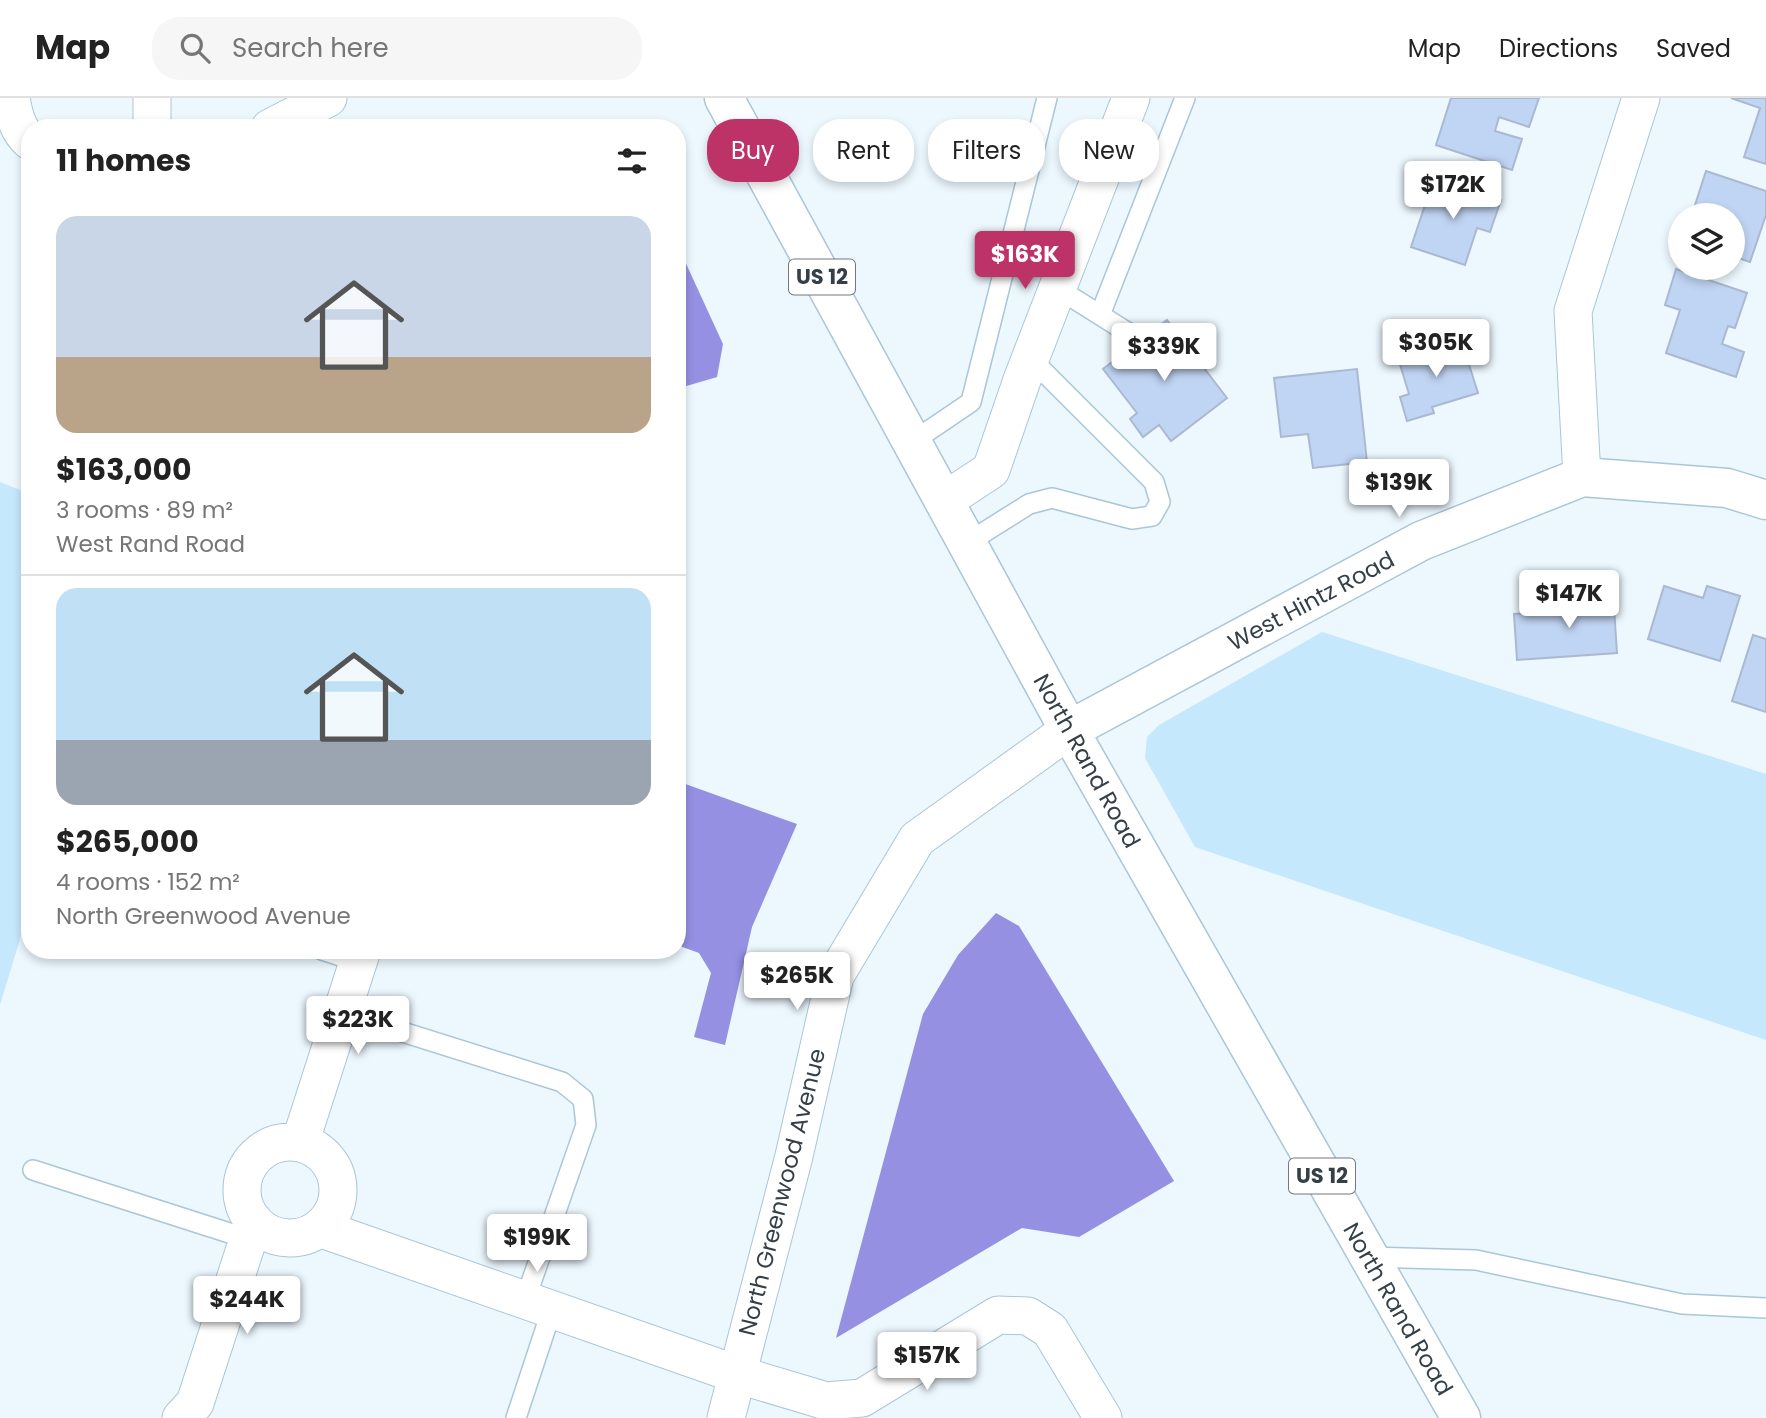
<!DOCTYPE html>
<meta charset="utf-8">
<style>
:root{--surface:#fff;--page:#f6f6f6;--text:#222;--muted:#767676;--line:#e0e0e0;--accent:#bd3267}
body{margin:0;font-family:Poppins,sans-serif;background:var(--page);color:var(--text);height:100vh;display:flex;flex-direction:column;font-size:26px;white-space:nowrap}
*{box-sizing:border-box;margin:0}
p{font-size:23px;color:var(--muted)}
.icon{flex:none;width:38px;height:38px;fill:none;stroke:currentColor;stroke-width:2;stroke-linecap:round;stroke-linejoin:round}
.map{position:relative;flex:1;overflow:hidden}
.panel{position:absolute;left:21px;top:21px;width:665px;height:840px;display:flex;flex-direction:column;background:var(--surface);border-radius:28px;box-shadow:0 4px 10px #0003}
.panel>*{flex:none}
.guide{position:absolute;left:707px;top:21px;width:665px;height:63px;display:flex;gap:14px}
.controls{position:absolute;left:1668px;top:105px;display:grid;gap:14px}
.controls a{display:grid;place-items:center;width:77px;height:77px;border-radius:50%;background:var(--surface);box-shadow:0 4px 10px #0003;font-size:35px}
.price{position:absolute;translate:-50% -60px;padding:0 16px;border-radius:7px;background:#fff;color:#222;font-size:23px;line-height:46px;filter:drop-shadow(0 2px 4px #0008)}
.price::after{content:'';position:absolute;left:50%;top:42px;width:21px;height:16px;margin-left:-10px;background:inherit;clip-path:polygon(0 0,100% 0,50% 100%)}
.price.on{background:var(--accent);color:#fff}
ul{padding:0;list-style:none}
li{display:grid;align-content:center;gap:14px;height:371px;padding:0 35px}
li+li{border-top:2px solid var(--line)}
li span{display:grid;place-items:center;height:217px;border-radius:21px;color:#555}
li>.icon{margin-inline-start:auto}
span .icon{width:126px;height:126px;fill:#fffc;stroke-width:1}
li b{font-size:30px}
h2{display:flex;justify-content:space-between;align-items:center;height:84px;padding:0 35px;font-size:30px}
.pill{padding:0 24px;border-radius:28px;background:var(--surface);box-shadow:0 4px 10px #0003;font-size:24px;line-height:63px}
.pill.on{background:var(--accent);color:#fff}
header{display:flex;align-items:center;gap:42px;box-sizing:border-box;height:98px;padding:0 35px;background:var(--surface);border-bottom:2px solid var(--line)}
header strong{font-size:33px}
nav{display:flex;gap:38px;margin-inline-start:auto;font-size:24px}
.search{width:490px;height:63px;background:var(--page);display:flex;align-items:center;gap:18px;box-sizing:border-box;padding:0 24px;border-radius:28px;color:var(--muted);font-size:26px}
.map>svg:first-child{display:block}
.green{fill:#c6e8fc}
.water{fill:#9590e2}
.building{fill:#c0d4f3;stroke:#aab9d1;stroke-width:2}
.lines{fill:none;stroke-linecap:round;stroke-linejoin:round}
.service-casing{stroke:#aac6d7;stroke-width:22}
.minor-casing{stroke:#aac6d7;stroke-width:39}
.tertiary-casing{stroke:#aac6d7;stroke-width:41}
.primary-casing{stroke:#aac6d7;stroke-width:41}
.service{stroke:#fff;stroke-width:19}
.minor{stroke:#fff;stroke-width:37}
.tertiary{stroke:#fff;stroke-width:38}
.primary{stroke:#fff;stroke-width:38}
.labels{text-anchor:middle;stroke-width:7;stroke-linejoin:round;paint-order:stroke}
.shield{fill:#fff;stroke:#71797e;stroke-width:2}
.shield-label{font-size:21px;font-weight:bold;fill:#343f46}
.street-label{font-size:23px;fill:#343f46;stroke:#fff}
</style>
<header>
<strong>Map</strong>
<div class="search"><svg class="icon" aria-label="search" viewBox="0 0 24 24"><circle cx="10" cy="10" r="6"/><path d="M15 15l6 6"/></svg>Search here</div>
<nav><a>Map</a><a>Directions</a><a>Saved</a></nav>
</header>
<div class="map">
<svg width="1766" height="1320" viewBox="0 0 1766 1320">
<rect width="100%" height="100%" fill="#ecf7fe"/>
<path class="green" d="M0,384L30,396V808L0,907Z
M1322,534L1766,676V942L1195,749L1145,660L1147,639L1159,627Z"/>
<path class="water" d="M677,146L723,246L717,279L683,289L677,285Z
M677,683L797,726L752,829L725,947L694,939L711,875L699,855L677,847Z
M996,815L1019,828L1174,1083L1079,1139L1022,1130L836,1240L923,916L958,857Z"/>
<path class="building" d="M1451,0H1539L1529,29L1499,19L1495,33L1522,41L1512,72L1436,47Z
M1731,0H1766V66L1744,59L1760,10Z
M1706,73L1766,93V117L1750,164L1732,158V117H1707L1709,111L1695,107Z
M1434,80L1501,102L1490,134L1477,130L1465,167L1411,149Z
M1676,171L1747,195L1735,230L1728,228L1722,246L1744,254L1736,279L1666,255L1680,212L1665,207Z
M1167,222L1227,300L1171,343L1159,327L1143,339L1130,321L1137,315L1103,271Z
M1461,241L1478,295L1432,309L1434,315L1407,323L1400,299L1409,296L1398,260Z
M1357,271L1367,364L1313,370L1308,336L1281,339L1274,280Z
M1664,488L1703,500L1707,488L1740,498L1720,563L1648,541Z
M1613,494L1617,555L1517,562L1514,516L1575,512L1574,497Z
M1753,537L1766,541V614L1732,603Z"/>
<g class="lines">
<defs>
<path id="service" d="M1057,190L1127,234
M1100,217L1185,0
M912,344L971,304L1047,0
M967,445L1029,406L1052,400L1132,421L1152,418L1160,404L1154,384L1030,260
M322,852L359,864
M342,915L562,984L583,1001L586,1027L525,1202
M33,1072L248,1141
M1369,1159L1476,1162L1682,1206L1766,1210
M516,1320L552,1211"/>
<path id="minor" d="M11,0C14,17 17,31 30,43
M152,30V0
M270,30L328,0
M1582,379L1573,213L1641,0
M944,403L991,372L1022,282L1131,0
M242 1092a48 48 0 1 1 96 0a48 48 0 1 1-96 0Z
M300,1045L362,852
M319,1130L736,1276L826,1303L862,1300L998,1217L1028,1218L1050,1232L1103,1320
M181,1320L195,1305L254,1123
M726,1320L794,1058L835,878L917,741L1069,632"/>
<path id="tertiary" d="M1069,632L1421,443L1582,379L1727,390L1766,402"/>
<path id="primary" d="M724,0L1069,632L1461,1320"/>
</defs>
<use href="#service" class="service-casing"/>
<use href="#minor" class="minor-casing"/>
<use href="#tertiary" class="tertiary-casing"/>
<use href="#primary" class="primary-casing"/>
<use href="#service" class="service"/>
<use href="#minor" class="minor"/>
<use href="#tertiary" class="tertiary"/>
<use href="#primary" class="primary"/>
</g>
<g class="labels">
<g class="shield">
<rect x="789" y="161.5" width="66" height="35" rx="5"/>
<rect x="1289" y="1060.5" width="66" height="35" rx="5"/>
</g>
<g class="shield-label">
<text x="822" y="186">US 12</text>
<text x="1322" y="1085">US 12</text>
</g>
<g class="street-label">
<text transform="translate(1311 503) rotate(-28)" y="8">West Hintz Road</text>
<text transform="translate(1087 663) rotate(61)" y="8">North Rand Road</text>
<text transform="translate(782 1094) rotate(-76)" y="8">North Greenwood Avenue</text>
<text transform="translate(1398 1211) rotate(60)" y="8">North Rand Road</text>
</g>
</g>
</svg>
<div class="controls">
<a><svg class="icon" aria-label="layers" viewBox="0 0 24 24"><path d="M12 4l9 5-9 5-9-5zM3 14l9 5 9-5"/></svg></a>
</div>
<b class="price" style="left:1453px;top:123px">$172K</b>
<b class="price on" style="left:1025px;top:193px">$163K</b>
<b class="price" style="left:1436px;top:281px">$305K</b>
<b class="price" style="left:1164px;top:285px">$339K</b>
<b class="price" style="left:1399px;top:421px">$139K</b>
<b class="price" style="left:1569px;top:532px">$147K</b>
<b class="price" style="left:797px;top:914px">$265K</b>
<b class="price" style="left:358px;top:958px">$223K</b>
<b class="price" style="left:537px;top:1176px">$199K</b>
<b class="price" style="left:247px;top:1238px">$244K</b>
<b class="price" style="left:927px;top:1294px">$157K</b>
<div class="guide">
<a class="pill on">Buy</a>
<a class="pill">Rent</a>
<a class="pill">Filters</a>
<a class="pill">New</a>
</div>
<section class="panel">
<h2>11 homes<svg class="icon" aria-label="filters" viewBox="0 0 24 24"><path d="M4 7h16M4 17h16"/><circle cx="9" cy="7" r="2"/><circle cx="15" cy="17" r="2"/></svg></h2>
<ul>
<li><span style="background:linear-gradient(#c9d6e8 65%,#b9a48a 0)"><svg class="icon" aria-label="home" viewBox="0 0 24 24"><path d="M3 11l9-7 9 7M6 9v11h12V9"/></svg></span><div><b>$163,000</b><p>3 rooms · 89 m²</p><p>West Rand Road</p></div></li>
<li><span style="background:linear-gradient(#bfe0f5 70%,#9aa5b1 0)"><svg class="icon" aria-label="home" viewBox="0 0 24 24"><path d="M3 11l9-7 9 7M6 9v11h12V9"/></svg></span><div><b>$265,000</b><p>4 rooms · 152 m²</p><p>North Greenwood Avenue</p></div></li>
</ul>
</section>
</div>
